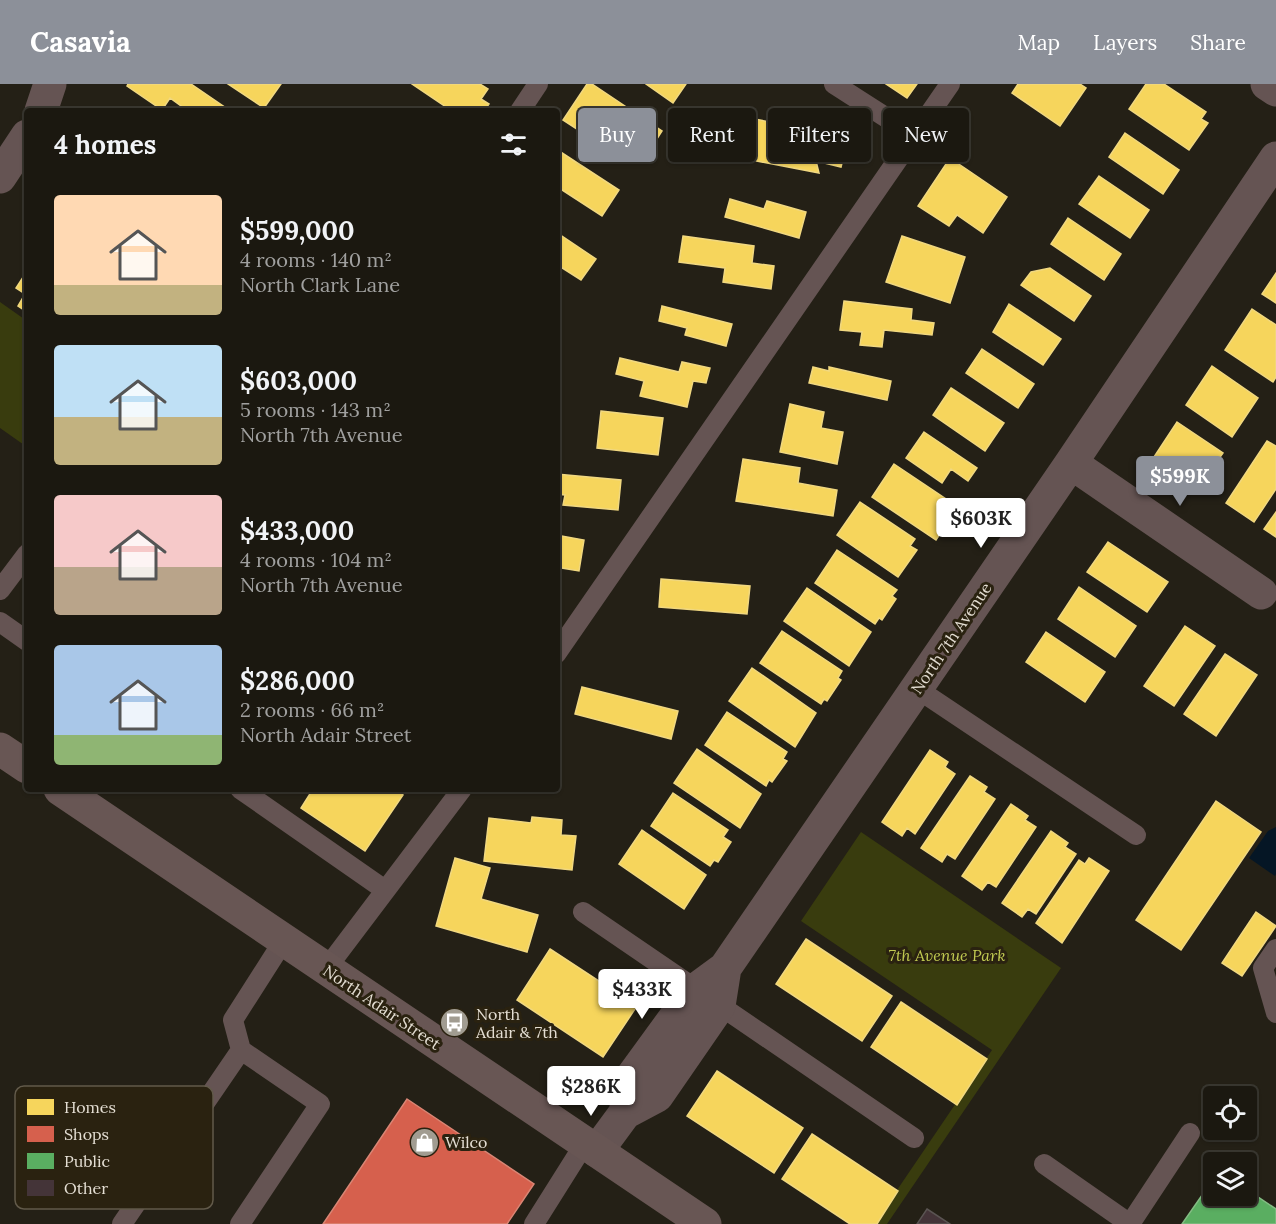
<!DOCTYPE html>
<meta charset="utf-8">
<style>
:root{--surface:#1b1810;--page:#242119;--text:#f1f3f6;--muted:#a0a09f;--line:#393730;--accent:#8c9099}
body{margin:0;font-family:Lora,serif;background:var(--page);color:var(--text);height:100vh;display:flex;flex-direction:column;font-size:22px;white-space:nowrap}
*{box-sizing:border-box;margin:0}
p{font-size:20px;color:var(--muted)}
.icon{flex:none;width:33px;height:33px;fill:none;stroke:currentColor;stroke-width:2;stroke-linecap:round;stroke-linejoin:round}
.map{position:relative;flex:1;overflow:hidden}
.details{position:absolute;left:24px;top:24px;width:536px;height:684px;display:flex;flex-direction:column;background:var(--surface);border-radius:6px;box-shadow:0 2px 4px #0004,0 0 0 2px var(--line)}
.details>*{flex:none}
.guide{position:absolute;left:578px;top:24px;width:570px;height:54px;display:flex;gap:12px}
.buttons{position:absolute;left:1203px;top:1002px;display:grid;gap:12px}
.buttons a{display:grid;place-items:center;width:54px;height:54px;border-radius:6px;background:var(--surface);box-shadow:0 2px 4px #0004,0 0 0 2px var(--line);font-size:30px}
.price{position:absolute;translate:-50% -51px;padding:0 14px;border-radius:6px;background:#fff;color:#222;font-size:20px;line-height:39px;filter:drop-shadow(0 2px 3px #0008)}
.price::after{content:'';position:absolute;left:50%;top:36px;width:18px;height:14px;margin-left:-9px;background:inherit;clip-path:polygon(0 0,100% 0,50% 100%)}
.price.active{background:var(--accent);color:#fff}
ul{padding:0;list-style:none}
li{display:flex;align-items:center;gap:18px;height:150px;padding:0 30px}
li span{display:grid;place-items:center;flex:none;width:168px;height:120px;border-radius:6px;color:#555}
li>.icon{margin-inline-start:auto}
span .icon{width:72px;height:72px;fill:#fffc;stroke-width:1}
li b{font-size:26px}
h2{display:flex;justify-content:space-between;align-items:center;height:72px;padding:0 30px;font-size:26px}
.tag{padding:0 21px;border-radius:6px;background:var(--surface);box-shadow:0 2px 4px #0004,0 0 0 2px var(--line);font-size:21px;line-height:54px}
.tag.active{background:var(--accent);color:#fff}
header{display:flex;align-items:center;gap:36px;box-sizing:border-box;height:84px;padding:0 30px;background:var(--accent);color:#fff}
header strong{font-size:28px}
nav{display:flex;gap:33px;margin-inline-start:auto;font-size:21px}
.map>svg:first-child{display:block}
.green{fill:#393c0e}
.water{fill:#051625}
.homes{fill:#f6d55c;stroke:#f1d880;stroke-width:1.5}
.shops{fill:#d6604d;stroke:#da8675;stroke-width:1.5}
.public{fill:#5aae61;stroke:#83bc83;stroke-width:1.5}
.building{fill:#443438;stroke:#5a5452;stroke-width:1.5}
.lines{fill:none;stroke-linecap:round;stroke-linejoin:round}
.service{stroke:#655453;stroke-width:20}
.minor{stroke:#655453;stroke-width:33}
.trunk{stroke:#685654;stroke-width:33}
.labels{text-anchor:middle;stroke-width:6;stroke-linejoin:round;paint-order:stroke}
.street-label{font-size:16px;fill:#e4ded3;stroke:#2a2210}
.park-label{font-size:16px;font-style:italic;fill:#c1ca51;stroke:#2a2210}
.poi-label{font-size:16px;fill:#e4ded3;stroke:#2a2210;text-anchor:start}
.key{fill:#2a2210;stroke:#625a4a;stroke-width:1.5}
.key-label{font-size:16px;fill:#e4ded3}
</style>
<header>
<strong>Casavia</strong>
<nav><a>Map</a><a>Layers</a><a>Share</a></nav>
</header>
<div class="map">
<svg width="1276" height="1140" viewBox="0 0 1276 1140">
<rect width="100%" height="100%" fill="#242016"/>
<path class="green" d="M0,218L27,237V363L0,344Z
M861,748L1061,884L887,1140H874L992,966L801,837Z"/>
<path class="water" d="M1276,743V790L1275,792L1249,774L1268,747Z"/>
<path class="homes" d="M128,0H191L226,24L224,27H188L170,14L162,26L127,2Z
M228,0H281L264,24Z
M412,0H480L488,5L481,15L489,20L484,27H452Z
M587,0H592L662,47L646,72L621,56L612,68L563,36Z
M646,0H686L673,19Z
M886,0H917L907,14Z
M1018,0H1080L1086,4L1060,42L1012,9Z
M1146,0H1164L1206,28L1201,35L1208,39L1189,66L1129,25Z
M744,33L817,47L813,61L844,71L841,83L816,77L819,89L736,73Z
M1125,49L1179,86L1163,110L1109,73Z
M556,65L619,106L602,132L556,102Z
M950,74L1007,113L983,149L957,131L949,142L918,122Z
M1099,92L1149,126L1130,154L1079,120Z
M730,115L764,125L767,117L806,128L799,154L725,133Z
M1068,134L1121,170L1104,196L1051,160Z
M556,148L596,175L581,196L556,180Z
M683,152L754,162L752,179L774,182L771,205L723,198L725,184L679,178Z
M902,152L965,173L950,219L886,198Z
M1050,184L1091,212L1074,237L1021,201L1031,188Z
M27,187V228L18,222L25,210L16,204Z
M1276,189V219L1262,210Z
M844,217L912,225L911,236L934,239L932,251L884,246L882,263L860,261L862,248L840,246Z
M1009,220L1061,255L1043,281L993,248Z
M662,222L732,240L726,262L685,251L687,244L659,237Z
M1252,225L1276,241V293L1273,298L1225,266Z
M982,265L1034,300L1018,324L966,289Z
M620,274L679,288L682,278L710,284L706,299L693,297L687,323L640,312L644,297L616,290Z
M1212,282L1258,314L1232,353L1186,321Z
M813,283L829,287V283L891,297L887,316L809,299Z
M951,304L1004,339L985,367L933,331Z
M790,320L824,328L821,344L843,348L837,380L780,368Z
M601,327L663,334L658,371L597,364Z
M1177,338L1223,369L1195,409L1150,379Z
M924,348L977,384L968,397L951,385L942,399L906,374Z
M1267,357L1276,362V405L1254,438L1226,419Z
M743,375L800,384L798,399L837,406L833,432L736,417Z
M894,380L958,423L936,456L872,413Z
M556,390L621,396L618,426L563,421L565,411L556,410Z
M860,418L915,455L910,462L917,466L898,493L837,451Z
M1276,428V453L1264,445Z
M556,451L584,456L579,487L556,483Z
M1108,458L1168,498L1147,528L1087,488Z
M837,466L897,506L892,512L896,515L882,536L879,534L875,540L815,499Z
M661,495L750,502L747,530L659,523Z
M1079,503L1136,542L1115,573L1058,535Z
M807,504L871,548L849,582L784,537Z
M1185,542L1215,562L1174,622L1144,602Z
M782,547L842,587L838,594L841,596L827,617L824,615L821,620L760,579Z
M1046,548L1105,588L1085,618L1026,578Z
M1225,570L1257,591L1216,652L1184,630Z
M752,584L816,629L795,663L729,617Z
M582,603L678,627L671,655L575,630Z
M727,628L787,668L783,675L787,677L772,698L769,696L766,702L705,661Z
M697,665L761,710L740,744L674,699Z
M930,666L948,678L945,683L955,690L915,750L907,744L902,752L882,738Z
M970,692L987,703L984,708L995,715L955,775L947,770L942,778L921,764Z
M313,705H394L403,711L365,767L301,724Z
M673,709L728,746L723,753L731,758L718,778L714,776L710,782L651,742Z
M1216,717L1261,748L1181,866L1136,836Z
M1011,720L1028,732L1025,736L1036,743L996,803L988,798L982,806L962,792Z
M532,733L562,736L561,751L576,752L572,786L484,777L489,734L531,739Z
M642,746L706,791L684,825L619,780Z
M1051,747L1068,759L1065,763L1076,770L1036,830L1028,825L1022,833L1002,819Z
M455,774L490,784L481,815L538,831L527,868L436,842Z
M1089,774L1109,787L1062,859L1036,839L1079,776L1085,780Z
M1256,828L1276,842L1242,892L1222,879Z
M806,855L892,912L862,957L776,900Z
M550,865L637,922L603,973L517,916Z
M901,918L987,975L957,1021L871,963Z
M717,987L803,1044L774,1089L687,1032Z
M812,1050L898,1107L877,1140H850L782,1095Z"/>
<path class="shops" d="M407,1015L534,1100L507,1140H323Z"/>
<path class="public" d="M1214,1094V1112H1246V1105L1276,1125V1140H1182Z"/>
<path class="building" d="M927,1125L950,1140H917Z"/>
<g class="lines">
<path class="service" d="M834,0L915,52
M520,27L538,0
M0,506L27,470
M0,538L27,557
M556,570L950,0
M916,604L1136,751
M240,705L385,806
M583,828L914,1054
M1276,865L1263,884L1276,929
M326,885L462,705
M1044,1080L1130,1140
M122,1140L241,966L233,936L284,856
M240,1140L320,1020L241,966
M534,1140L585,1059
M1130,1140L1190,1049"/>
<path class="minor" d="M1267,0L1276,6
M41,27L50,0
M0,93L27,52
M1071,379L1261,509
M625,1029L631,994L695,906L725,884L1071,379L1276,74
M597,1067L625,1029L657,1012L719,922L725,884"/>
<path class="trunk" d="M0,665L27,683
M60,705L705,1140"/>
</g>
<defs>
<symbol id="bus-disc" viewBox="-11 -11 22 22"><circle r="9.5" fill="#a19c91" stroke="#2a2210"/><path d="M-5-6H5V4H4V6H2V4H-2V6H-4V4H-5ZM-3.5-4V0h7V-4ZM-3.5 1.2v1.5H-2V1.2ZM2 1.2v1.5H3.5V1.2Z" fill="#fff"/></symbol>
<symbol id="shop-disc" viewBox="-11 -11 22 22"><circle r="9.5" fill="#a19c91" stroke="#2a2210"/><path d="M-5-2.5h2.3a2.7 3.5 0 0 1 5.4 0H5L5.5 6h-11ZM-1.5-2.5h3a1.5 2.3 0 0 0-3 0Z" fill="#fff"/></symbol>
</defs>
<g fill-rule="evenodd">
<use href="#bus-disc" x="438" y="922" width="33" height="33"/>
<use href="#shop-disc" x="408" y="1042" width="33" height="33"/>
</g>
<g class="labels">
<g class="street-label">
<text transform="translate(951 554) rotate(-56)" y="6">North 7th Avenue</text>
<text transform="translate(382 923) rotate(34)" y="6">North Adair Street</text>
</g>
<g class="park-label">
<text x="947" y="877">7th Avenue Park</text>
</g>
<g class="poi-label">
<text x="476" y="936">North<tspan x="476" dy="18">Adair &amp; 7th</tspan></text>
<text x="445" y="1064">Wilco</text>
</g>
</g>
<rect x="15" y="1002" width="198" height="123" rx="9" class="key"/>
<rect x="27" y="1015" width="27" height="16" fill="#f6d55c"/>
<rect x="27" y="1042" width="27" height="16" fill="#d6604d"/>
<rect x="27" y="1069" width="27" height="16" fill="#5aae61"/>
<rect x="27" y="1096" width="27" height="16" fill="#443438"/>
<g class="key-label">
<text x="64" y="1029">Homes</text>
<text x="64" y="1056">Shops</text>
<text x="64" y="1083">Public</text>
<text x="64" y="1110">Other</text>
</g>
</svg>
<div class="buttons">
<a><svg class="icon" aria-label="locate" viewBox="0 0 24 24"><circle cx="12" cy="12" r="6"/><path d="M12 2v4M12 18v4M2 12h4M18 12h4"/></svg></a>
<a><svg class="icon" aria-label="layers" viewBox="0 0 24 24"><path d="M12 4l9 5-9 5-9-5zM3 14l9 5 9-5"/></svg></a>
</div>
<b class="price active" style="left:1180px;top:423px">$599K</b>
<b class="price" style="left:981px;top:465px">$603K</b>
<b class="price" style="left:642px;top:936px">$433K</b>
<b class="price" style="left:591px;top:1033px">$286K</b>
<div class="guide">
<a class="tag active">Buy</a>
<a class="tag">Rent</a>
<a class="tag">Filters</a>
<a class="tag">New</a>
</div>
<section class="details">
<h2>4 homes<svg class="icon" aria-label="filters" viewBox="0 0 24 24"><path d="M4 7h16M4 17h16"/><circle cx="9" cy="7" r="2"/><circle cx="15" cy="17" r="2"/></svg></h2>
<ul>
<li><span style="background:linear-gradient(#ffd9b3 75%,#c2b280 0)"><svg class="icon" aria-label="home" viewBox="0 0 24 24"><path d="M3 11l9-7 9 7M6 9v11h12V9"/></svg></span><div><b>$599,000</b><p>4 rooms · 140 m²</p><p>North Clark Lane</p></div></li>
<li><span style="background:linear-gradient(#bfe0f5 60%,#c2b280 0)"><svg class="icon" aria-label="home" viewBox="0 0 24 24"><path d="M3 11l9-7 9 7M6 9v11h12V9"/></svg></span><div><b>$603,000</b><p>5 rooms · 143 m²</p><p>North 7th Avenue</p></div></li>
<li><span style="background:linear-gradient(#f6c9c9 60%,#b9a48a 0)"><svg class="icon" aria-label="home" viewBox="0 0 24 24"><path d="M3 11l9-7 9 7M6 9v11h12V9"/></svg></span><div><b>$433,000</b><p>4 rooms · 104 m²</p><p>North 7th Avenue</p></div></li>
<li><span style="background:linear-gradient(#a9c7e8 75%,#8fb573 0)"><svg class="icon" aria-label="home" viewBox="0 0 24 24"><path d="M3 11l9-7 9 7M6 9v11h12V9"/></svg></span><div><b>$286,000</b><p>2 rooms · 66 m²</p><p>North Adair Street</p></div></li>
</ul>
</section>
</div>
